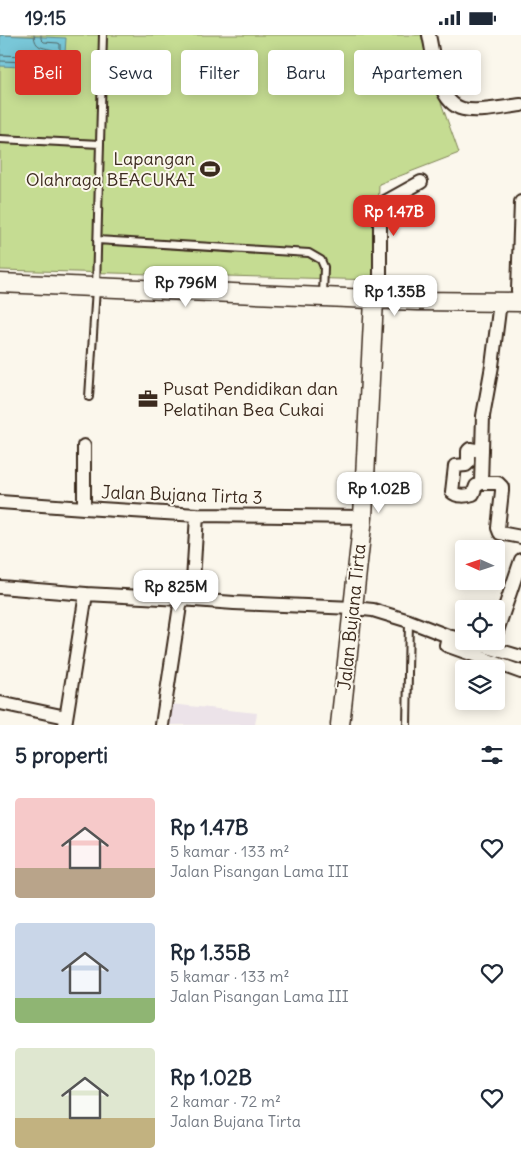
<!DOCTYPE html>
<html lang="id">
<meta charset="utf-8">
<style>
:root{--surface:#fff;--page:#f2f2f3;--text:#1f2937;--muted:#747a83;--accent:#d93025}
body{margin:0;font-family:Delius,sans-serif;background:var(--page);color:var(--text);height:100vh;display:flex;flex-direction:column;font-size:19px;white-space:nowrap}
*{box-sizing:border-box;margin:0}
p{font-size:16px;color:var(--muted)}
.icon{flex:none;width:28px;height:28px;fill:none;stroke:currentColor;stroke-width:2;stroke-linecap:round;stroke-linejoin:round}
.map{position:relative;height:690px;overflow:hidden}
.sheet{display:flex;flex-direction:column;background:var(--surface);flex:1}
.sheet>*{flex:none}
.hud{position:absolute;left:15px;top:15px;width:491px;height:45px;display:flex;gap:10px}
.needle{width:32px;rotate:273deg}
.fabs{position:absolute;left:455px;top:505px;display:grid;gap:10px}
.fabs a{display:grid;place-items:center;width:50px;height:50px;border-radius:5px;background:var(--surface);box-shadow:0 2px 12px #0003;font-size:25px}
.price{position:absolute;translate:-50% -42px;padding:0 11px;border-radius:10px;background:#fff;color:#222;font-size:16px;line-height:32px;filter:drop-shadow(0 1px 2px #0008)}
.price::after{content:'';position:absolute;left:50%;top:30px;width:15px;height:11px;margin-left:-8px;background:inherit;clip-path:polygon(0 0,100% 0,50% 100%)}
.price.on{background:var(--accent);color:#fff}
ul{padding:0;list-style:none}
li{display:flex;align-items:center;gap:15px;height:125px;padding:0 15px}
li span{display:grid;place-items:center;flex:none;width:140px;height:100px;border-radius:5px;color:#555}
li>.icon{margin-inline-start:auto}
span .icon{width:60px;height:60px;fill:#fffc;stroke-width:1}
li b{font-size:21px}
h2{display:flex;justify-content:space-between;align-items:center;height:60px;padding:0 15px;font-size:21px}
.tag{padding:0 18px;border-radius:5px;background:var(--surface);box-shadow:0 2px 12px #0003;font-size:18px;line-height:45px}
.tag.on{background:var(--accent);color:#fff}
.status{display:flex;justify-content:space-between;align-items:center;height:35px;padding:0 25px;background:var(--surface);direction:ltr}
.status svg{height:14px;fill:currentColor}
.map>svg:first-child{display:block}
.built{fill:#ece3e9}
.green{fill:#c5dc92;stroke:#808358}
.water{fill:#79c7d8;stroke:#60888e}
.lines{fill:none;stroke-linecap:round;stroke-linejoin:round}
.shore{stroke:#546968;stroke-width:1}
.lane-casing{stroke:#3b2a1e;stroke-width:10}
.street-casing{stroke:#3b2a1e;stroke-width:16}
.secondary-casing{stroke:#3b2a1e;stroke-width:21}
.lane{stroke:#fbf7ec;stroke-width:6}
.street{stroke:#fbf7ec;stroke-width:12}
.secondary{stroke:#fbf7ec;stroke-width:18}
.labels{text-anchor:middle;stroke-width:4;stroke-linejoin:round;paint-order:stroke}
.poi-label{font-size:18px;fill:#3b2a1e;stroke:#fbf7ec;text-anchor:end}
.street-label{font-size:18px;fill:#3b2a1e;stroke:#fbf7ec}
</style>
<div class="status"><b>19:15</b><svg viewBox="0 0 49 12"><path d="M0 12V9h3v3zM5 12V6h3v6zM10 12V3h3v9zM15 12V0h3v12zM26 1h20v11H26zM47 4h2v5h-2z"/></svg></div>
<div class="map">
<svg width="521" height="690" viewBox="0 0 521 690">
<rect width="100%" height="100%" fill="#fbf7ec"/>
<filter id="ink" filterUnits="userSpaceOnUse"><feTurbulence type="fractalNoise" baseFrequency=".02" numOctaves="2"/><feDisplacementMap in="SourceGraphic" scale="10" xChannelSelector="R" yChannelSelector="G"/><feConvolveMatrix kernelMatrix="1 2 1 2 8 2 1 2 1" color-interpolation-filters="sRGB"/></filter>
<g filter="url(#ink)">
<path class="built" d="M170,669L257,678L255,690H168Z"/>
<path class="green" d="M0,0H421L434,48L459,118L379,149L376,245L0,235Z"/>
<path class="water" d="M0,0L66,3L64,34L0,31Z"/>
<g class="lines">
<path class="shore" d="M0,20L53,22V15C43,12 35,14 34,0
M0,26L58,28L60,26V9L58,8L44,7L41,4V0"/>
<defs>
<path id="lane" d="M0,104L100,109
M97,205L309,218L321,225L324,232L323,261
M89,362L96,253L103,0
M407,690L409,586"/>
<path id="street" d="M429,0C434,22 437,68 463,74C479,78 504,72 521,70
M380,265V181L381,173L385,167L421,147
M519,267L518,255L521,167
M482,416L470,414L468,416V428L466,430L455,431L452,457C457,462 467,461 473,459L476,451L481,448H498L502,452V456L498,493L500,498L521,502
M481,448L483,381L492,331L500,267
M0,467L84,473L197,480L363,482
M84,473V411
M193,546L197,480
M0,552L86,559L181,564L234,568L353,573L373,575L409,586L448,601L464,605
M496,599L521,525
M448,601L446,610L521,637
M468,606L521,622
M0,668L66,682
M65,690L86,559
M162,690L181,564"/>
<path id="secondary" d="M0,248L417,266L521,267
M340,690L363,482L374,265"/>
</defs>
<use href="#lane" class="lane-casing"/>
<use href="#street" class="street-casing"/>
<use href="#secondary" class="secondary-casing"/>
<use href="#lane" class="lane"/>
<use href="#street" class="street"/>
<use href="#secondary" class="secondary"/>
</g>
</g>
<defs>
<symbol id="stadium-bare" viewBox="-9 -9 18 18"><path d="M0-5a6.5 5 0 1 0 0 10a6.5 5 0 1 0 0-10ZM-3.5-1.8h7v3.6h-7Z" fill="#3b2a1e" stroke="#fbf7ec" stroke-width="2.5" paint-order="stroke"/></symbol>
<symbol id="office-bare" viewBox="-9 -9 18 18"><path d="M-6-3h4V-5.5h4V-3h4V5H-6ZM-1-4.5V-3h2v-1.5ZM-6 0V1H6V0Z" fill="#3b2a1e" stroke="#fbf7ec" stroke-width="2.5" paint-order="stroke"/></symbol>
</defs>
<g fill-rule="evenodd">
<use href="#stadium-bare" x="196" y="120" width="28" height="28"/>
<use href="#office-bare" x="134" y="350" width="28" height="28"/>
</g>
<g class="labels">
<g class="poi-label">
<text x="195" y="130">Lapangan<tspan x="195" dy="21">Olahraga BEACUKAI</tspan></text>
<text x="163" y="360" text-anchor="start">Pusat Pendidikan dan<tspan x="163" dy="21">Pelatihan Bea Cukai</tspan></text>
</g>
<g class="street-label">
<text transform="translate(182 460) rotate(2)" y="6">Jalan Bujana Tirta 3</text>
<text transform="translate(352 582) rotate(-84)" y="6">Jalan Bujana Tirta</text>
</g>
</g>
</svg>
<div class="fabs">
<a><svg class="needle" viewBox="-14 -14 28 28"><path d="M0-13l5 13h-10z" fill="#e53935"/><path d="M0 13l5-13h-10z" fill="#747a83"/></svg></a>
<a><svg class="icon" aria-label="locate" viewBox="0 0 24 24"><circle cx="12" cy="12" r="6"/><path d="M12 2v4M12 18v4M2 12h4M18 12h4"/></svg></a>
<a><svg class="icon" aria-label="layers" viewBox="0 0 24 24"><path d="M12 4l9 5-9 5-9-5zM3 14l9 5 9-5"/></svg></a>
</div>
<b class="price on" style="left:394px;top:202px">Rp 1.47B</b>
<b class="price" style="left:186px;top:273px">Rp 796M</b>
<b class="price" style="left:395px;top:282px">Rp 1.35B</b>
<b class="price" style="left:379px;top:479px">Rp 1.02B</b>
<b class="price" style="left:176px;top:577px">Rp 825M</b>
<div class="hud">
<a class="tag on">Beli</a>
<a class="tag">Sewa</a>
<a class="tag">Filter</a>
<a class="tag">Baru</a>
<a class="tag">Apartemen</a>
</div>
</div>
<section class="sheet">
<h2>5 properti<svg class="icon" aria-label="filters" viewBox="0 0 24 24"><path d="M4 7h16M4 17h16"/><circle cx="9" cy="7" r="2"/><circle cx="15" cy="17" r="2"/></svg></h2>
<ul>
<li><span style="background:linear-gradient(#f6c9c9 70%,#b9a48a 0)"><svg class="icon" aria-label="home" viewBox="0 0 24 24"><path d="M3 11l9-7 9 7M6 9v11h12V9"/></svg></span><div><b>Rp 1.47B</b><p>5 kamar · 133 m²</p><p>Jalan Pisangan Lama III</p></div><svg class="icon" aria-label="heart" viewBox="0 0 24 24"><path d="M12 20l-8-8c-3-5 5-10 8-4 3-6 11-1 8 4z"/></svg></li>
<li><span style="background:linear-gradient(#c9d6e8 75%,#8fb573 0)"><svg class="icon" aria-label="home" viewBox="0 0 24 24"><path d="M3 11l9-7 9 7M6 9v11h12V9"/></svg></span><div><b>Rp 1.35B</b><p>5 kamar · 133 m²</p><p>Jalan Pisangan Lama III</p></div><svg class="icon" aria-label="heart" viewBox="0 0 24 24"><path d="M12 20l-8-8c-3-5 5-10 8-4 3-6 11-1 8 4z"/></svg></li>
<li><span style="background:linear-gradient(#dfe7d0 70%,#c2b280 0)"><svg class="icon" aria-label="home" viewBox="0 0 24 24"><path d="M3 11l9-7 9 7M6 9v11h12V9"/></svg></span><div><b>Rp 1.02B</b><p>2 kamar · 72 m²</p><p>Jalan Bujana Tirta</p></div><svg class="icon" aria-label="heart" viewBox="0 0 24 24"><path d="M12 20l-8-8c-3-5 5-10 8-4 3-6 11-1 8 4z"/></svg></li>
</ul>
</section>
